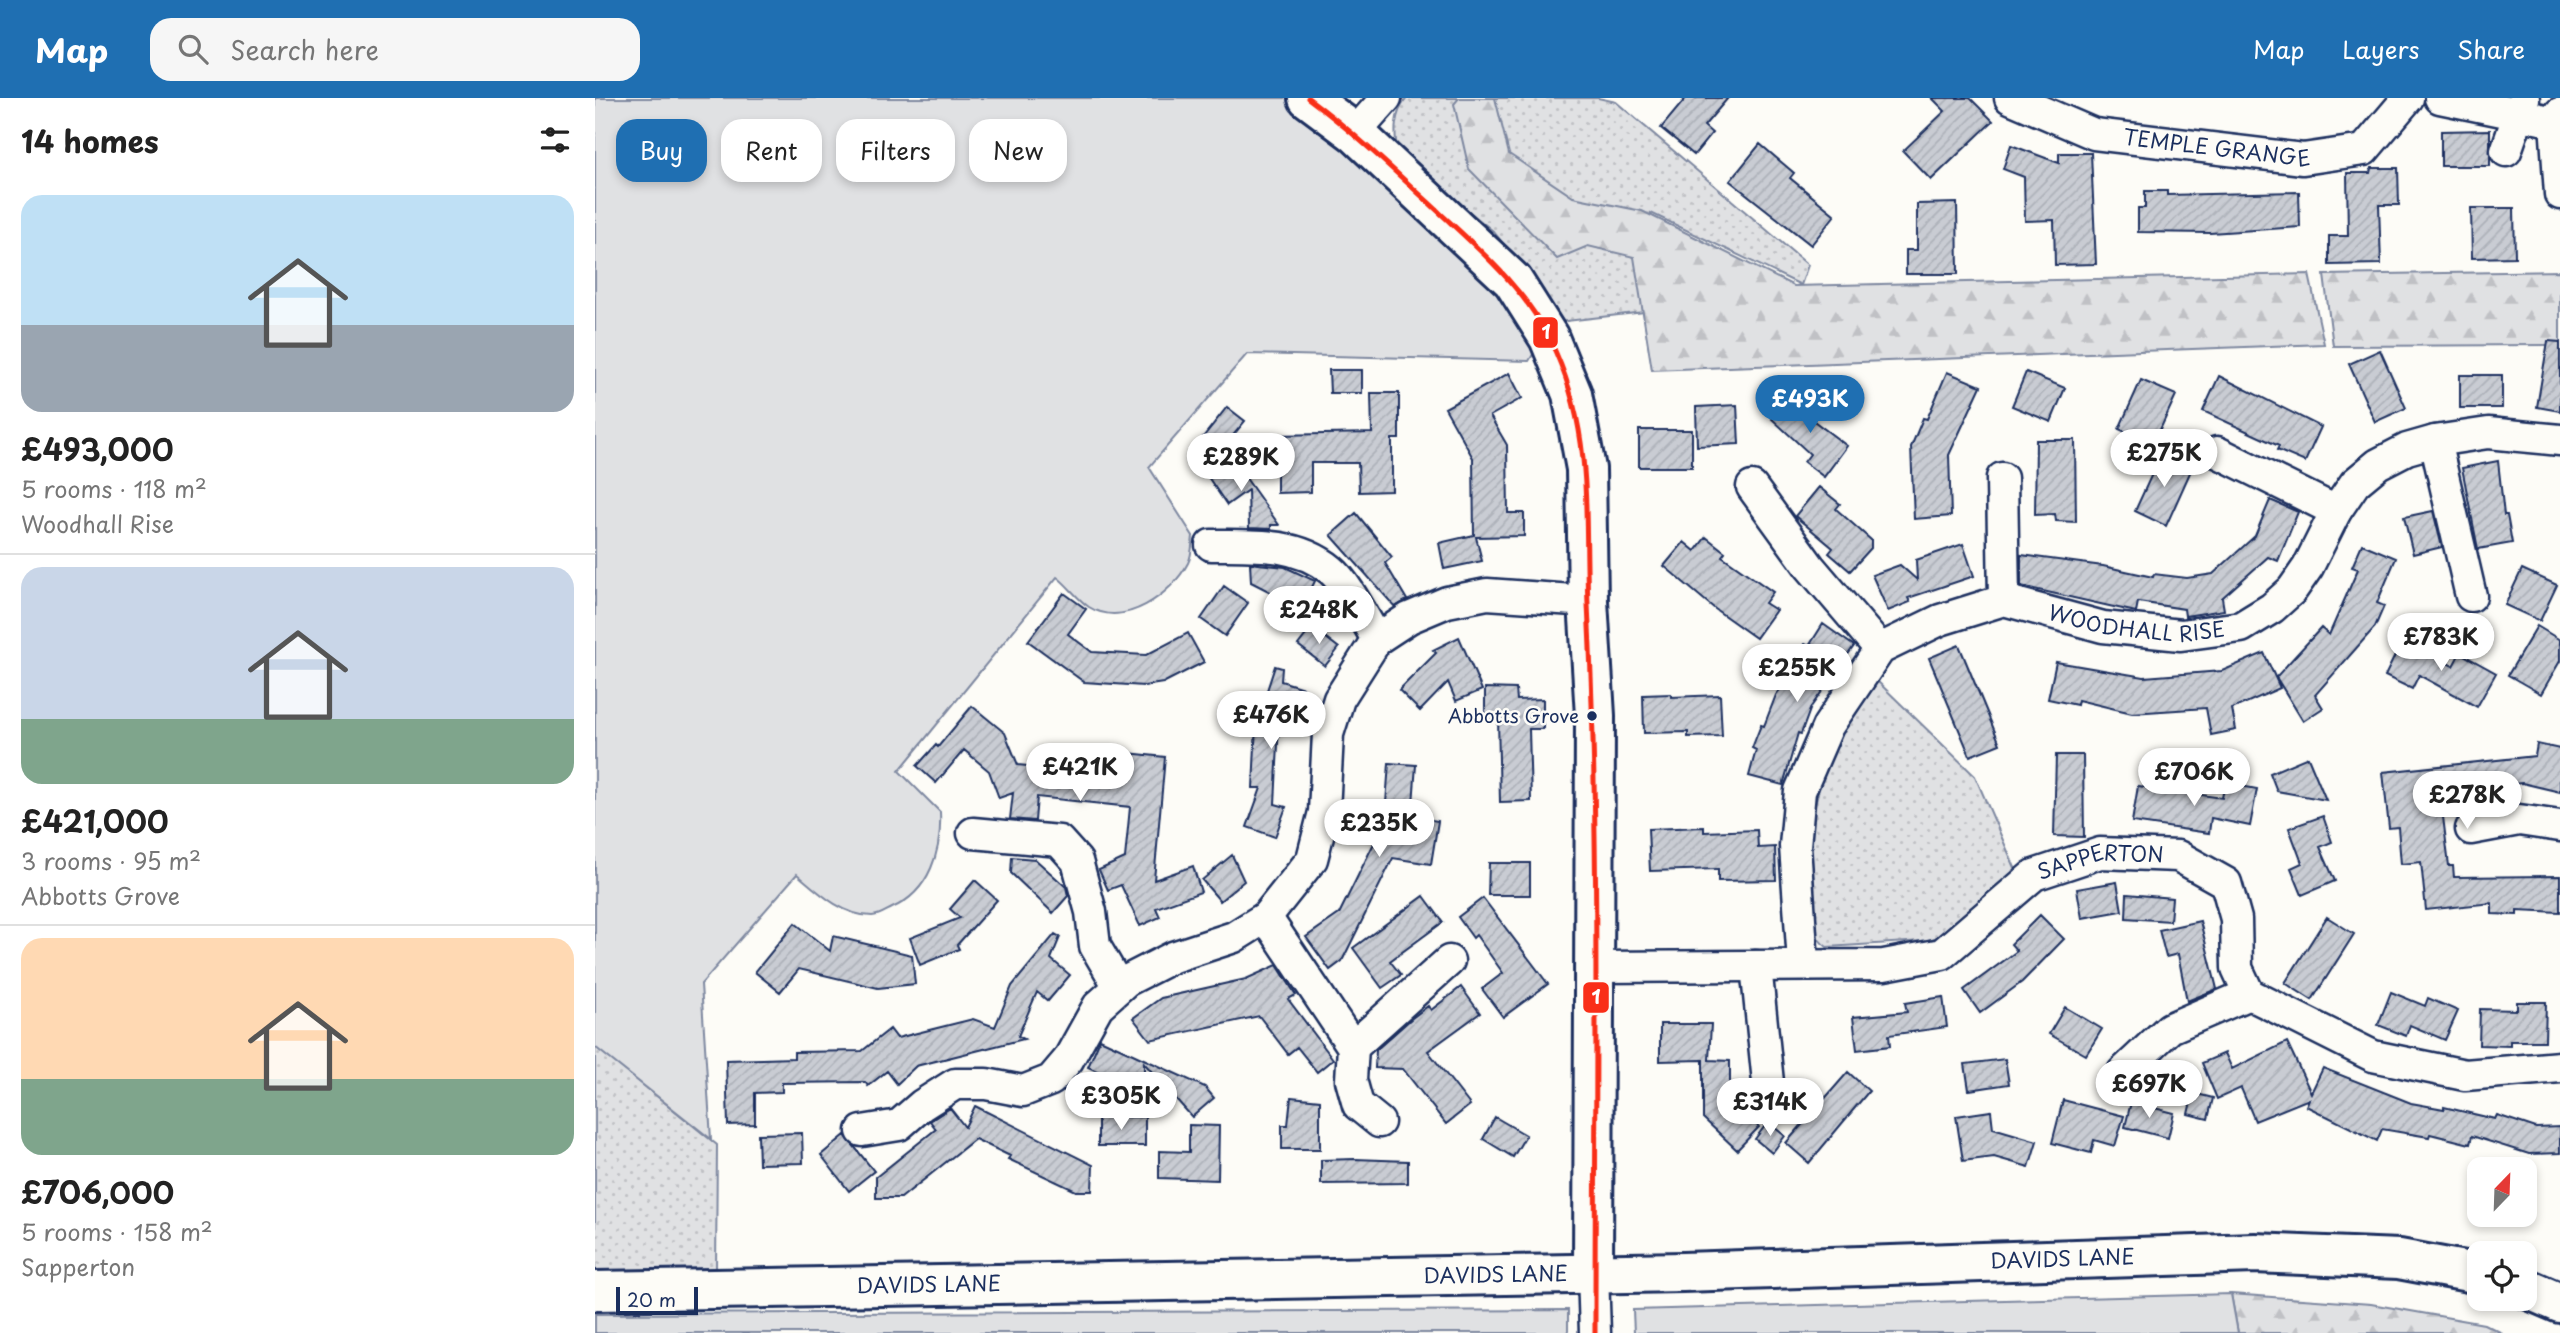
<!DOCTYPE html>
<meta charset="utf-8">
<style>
:root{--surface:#fff;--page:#f6f6f6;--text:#222;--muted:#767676;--line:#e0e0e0;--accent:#1f6fb2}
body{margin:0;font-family:"Playpen Sans",sans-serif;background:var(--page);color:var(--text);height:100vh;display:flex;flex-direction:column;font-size:26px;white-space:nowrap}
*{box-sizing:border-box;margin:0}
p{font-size:23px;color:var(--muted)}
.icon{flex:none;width:38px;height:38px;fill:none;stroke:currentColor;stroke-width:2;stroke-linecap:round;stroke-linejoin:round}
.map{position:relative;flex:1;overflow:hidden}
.details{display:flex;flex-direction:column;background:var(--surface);width:595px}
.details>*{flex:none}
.hud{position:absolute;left:21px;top:21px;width:665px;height:63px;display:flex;gap:14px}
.needle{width:46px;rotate:23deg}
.controls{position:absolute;left:1872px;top:1059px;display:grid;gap:14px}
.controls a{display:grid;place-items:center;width:70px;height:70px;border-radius:14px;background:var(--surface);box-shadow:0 4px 10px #0003;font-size:35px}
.scale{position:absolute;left:21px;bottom:18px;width:82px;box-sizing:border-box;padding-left:7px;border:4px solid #1b2f5e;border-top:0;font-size:19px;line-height:24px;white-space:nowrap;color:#1b2f5e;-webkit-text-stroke:5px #fdfcf7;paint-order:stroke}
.price{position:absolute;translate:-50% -60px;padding:0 16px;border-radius:24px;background:#fff;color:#222;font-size:23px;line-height:46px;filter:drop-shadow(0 2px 4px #0008)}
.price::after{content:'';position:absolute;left:50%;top:42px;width:21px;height:16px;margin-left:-10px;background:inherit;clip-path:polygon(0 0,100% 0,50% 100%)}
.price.on{background:var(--accent);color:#fff}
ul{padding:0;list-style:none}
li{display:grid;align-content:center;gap:14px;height:371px;padding:0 21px}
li+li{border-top:2px solid var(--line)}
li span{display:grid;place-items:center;height:217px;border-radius:21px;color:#555}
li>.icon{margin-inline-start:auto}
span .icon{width:126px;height:126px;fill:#fffc;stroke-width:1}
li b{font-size:30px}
h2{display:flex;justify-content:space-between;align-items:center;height:84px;padding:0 21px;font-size:30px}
.chip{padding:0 24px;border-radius:21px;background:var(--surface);box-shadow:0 4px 10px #0003;font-size:24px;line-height:63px}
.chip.on{background:var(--accent);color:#fff}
header{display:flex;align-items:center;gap:42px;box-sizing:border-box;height:98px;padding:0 35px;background:var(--accent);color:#fff}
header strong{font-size:33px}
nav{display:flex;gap:38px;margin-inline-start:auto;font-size:24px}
.search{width:490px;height:63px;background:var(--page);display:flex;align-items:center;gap:18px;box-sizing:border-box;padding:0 24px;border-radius:21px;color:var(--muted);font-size:26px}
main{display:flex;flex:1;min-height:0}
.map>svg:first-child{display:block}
.grass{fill:url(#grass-dots);stroke:#7e88a0;stroke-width:2}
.forest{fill:url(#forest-firs);stroke:#7e88a0;stroke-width:2}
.park{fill:#e0e1e3;stroke:#7e88a0;stroke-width:2}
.building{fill:url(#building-hatch);stroke:#1b2f5e;stroke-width:2}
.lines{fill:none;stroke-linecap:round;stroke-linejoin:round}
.street-casing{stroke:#1b2f5e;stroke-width:35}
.secondary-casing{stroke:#1b2f5e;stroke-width:44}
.street{stroke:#fdfcf7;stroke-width:30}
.secondary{stroke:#fdfcf7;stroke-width:38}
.bus-1-casing{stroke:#fdfcf7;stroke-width:10}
.bus-1{stroke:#f92e18;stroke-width:5}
.bus-dot{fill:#1b2f5e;stroke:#fdfcf7;stroke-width:2.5}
.labels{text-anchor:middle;stroke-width:5;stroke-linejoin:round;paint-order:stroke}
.bus-label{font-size:19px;fill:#1b2f5e;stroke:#fdfcf7;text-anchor:end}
.street-label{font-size:21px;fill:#1b2f5e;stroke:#fdfcf7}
.line-badge{stroke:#fdfcf7;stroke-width:2.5}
.badge-label{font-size:19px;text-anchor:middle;font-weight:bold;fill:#fff}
</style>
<header>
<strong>Map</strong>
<div class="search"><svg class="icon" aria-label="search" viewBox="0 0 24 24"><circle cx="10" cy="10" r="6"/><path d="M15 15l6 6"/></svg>Search here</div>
<nav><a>Map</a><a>Layers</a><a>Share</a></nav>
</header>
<main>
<section class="details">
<h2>14 homes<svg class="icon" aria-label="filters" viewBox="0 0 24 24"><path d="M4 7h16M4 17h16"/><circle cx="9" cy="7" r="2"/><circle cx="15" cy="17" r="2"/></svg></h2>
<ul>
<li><span style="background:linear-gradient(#bfe0f5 60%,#9aa5b1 0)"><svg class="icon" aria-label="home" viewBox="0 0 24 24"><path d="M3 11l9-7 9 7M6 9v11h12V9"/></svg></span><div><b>£493,000</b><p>5 rooms · 118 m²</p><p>Woodhall Rise</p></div></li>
<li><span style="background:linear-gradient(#c9d6e8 70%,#7fa58c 0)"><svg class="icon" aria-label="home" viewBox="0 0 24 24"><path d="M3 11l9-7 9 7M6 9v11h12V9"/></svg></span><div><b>£421,000</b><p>3 rooms · 95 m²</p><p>Abbotts Grove</p></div></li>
<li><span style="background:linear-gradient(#ffd9b3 65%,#7fa58c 0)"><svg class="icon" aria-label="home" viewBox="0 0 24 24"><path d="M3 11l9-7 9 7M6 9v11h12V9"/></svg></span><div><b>£706,000</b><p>5 rooms · 158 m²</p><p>Sapperton</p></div></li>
</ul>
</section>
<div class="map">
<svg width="1965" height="1235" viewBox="0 0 1965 1235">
<defs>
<pattern id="grass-dots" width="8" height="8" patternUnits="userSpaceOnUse" patternTransform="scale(1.75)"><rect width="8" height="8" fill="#e0e1e3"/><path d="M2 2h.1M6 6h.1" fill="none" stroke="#c0c1c5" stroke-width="1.8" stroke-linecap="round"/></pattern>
<pattern id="forest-firs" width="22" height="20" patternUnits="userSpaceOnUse" patternTransform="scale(1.75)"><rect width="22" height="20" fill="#e0e1e3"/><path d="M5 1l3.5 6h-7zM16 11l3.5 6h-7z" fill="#c0c1c5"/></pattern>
<pattern id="building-hatch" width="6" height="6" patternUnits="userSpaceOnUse" patternTransform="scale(1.75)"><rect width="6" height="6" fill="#c9ccd3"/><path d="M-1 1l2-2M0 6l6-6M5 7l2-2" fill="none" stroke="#acb0b8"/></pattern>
</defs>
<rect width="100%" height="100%" fill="#fdfcf7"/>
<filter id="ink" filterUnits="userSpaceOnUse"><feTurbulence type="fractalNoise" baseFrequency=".0143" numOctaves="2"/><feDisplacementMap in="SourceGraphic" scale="14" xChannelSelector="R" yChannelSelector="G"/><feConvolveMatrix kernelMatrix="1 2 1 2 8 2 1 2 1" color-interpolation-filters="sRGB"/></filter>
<g filter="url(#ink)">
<path class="grass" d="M812,0H1003L1021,4L1213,167L1206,187L1056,115L1049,214L963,224L934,177L898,133L803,56C799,36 798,16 812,0Z
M1278,579L1380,678L1421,772L1348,838L1329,843L1232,849C1215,837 1217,821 1215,801C1209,745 1220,685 1245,634C1254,615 1267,597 1278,579Z
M0,948L122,1047L121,1173L0,1175Z"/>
<path class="forest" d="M864,0H900L914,56L978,99L1047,113L1199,188L1714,176L1729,246L1057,272L1039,159L993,148L962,161L874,71L859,6Z
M1965,173V247L1738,248L1729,177Z
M1636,1196L1776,1206L1889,1226L1907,1235H1643Z"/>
<path class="park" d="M0,0H693L751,46L855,138L946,243L934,263L652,256L554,369L598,438C597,446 597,458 593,465C577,496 529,531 494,509C482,501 473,487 462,479L304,673L345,714C347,752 335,794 297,810C291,813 284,818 277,818C248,818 223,794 202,776L106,886L116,1041L0,949Z
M1636,1196L1643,1235H1039L1038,1212Z
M973,1212V1235H0V1216Z"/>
<path class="building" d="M1091,0H1133L1109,28L1117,35L1099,57L1066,30Z
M1337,0H1375L1398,23L1336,82L1308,53L1350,13Z
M1895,32V68H1846V33Z
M1165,46L1199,75L1195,80L1240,117L1216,147L1135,83Z
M1416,47L1464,65V55H1496L1501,166L1460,167L1459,122L1430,123L1429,79L1408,71Z
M1776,70H1803L1804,107H1784L1786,166L1734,167V138H1753L1752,75H1775Z
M1550,93H1572V97L1704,94L1705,129L1615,135L1543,134V110H1550Z
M1362,105L1363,176H1311V152H1322V106Z
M1876,110H1919L1920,159L1877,160Z
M1953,243L1965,244V313L1942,309Z
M1785,252L1811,310L1780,324L1754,266Z
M734,272H767V295H735Z
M1352,274L1386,288L1354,357L1356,418L1319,421L1316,349L1328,320L1332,321Z
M1431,274L1470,290L1456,324L1417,308Z
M914,275L927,300L895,318L912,347L913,415H929V438L881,439L887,463L849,471L844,445L879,437L878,360L850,310Z
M1865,277H1907V310H1865Z
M1624,278L1726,329L1710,364L1682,352L1684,348L1608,313Z
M1546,282L1581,297L1558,347L1524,331Z
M776,295H804V341H797V393L764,394L763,365H716V394L682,395V337L777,335Z
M1201,295L1221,313L1215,320L1252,348L1229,379L1209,364L1215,356L1177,321Z
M1142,307L1144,346L1102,348L1101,309Z
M632,309L650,323L618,362L601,348Z
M1044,332H1097V369H1044Z
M1441,342H1480L1481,424L1461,423L1460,416L1440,417Z
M1567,354L1598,368L1571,428L1540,413Z
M636,359L670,407L684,427H676V431L654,430L653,392L632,407L611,376Z
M1903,363L1909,417H1912L1917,445L1883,451L1867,370Z
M1224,389L1245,406L1241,411L1276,442V450L1255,473L1234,455L1238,450L1200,418Z
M1675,402L1703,414L1683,463L1673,459L1627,500L1629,512L1590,518L1589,511L1543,504L1541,514L1426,488V457L1508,468L1558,479L1559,476L1592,480L1618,476L1660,438Z
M1838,413L1847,449L1818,456L1809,419Z
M761,415L797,459L790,465L812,502L800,509L736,437Z
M1111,439L1130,454L1127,458L1178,494L1170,505L1181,512L1161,540L1120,511L1069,468L1089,444L1100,453Z
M1368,446L1379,478L1313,500L1315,504L1293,513L1277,477L1305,467L1322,482L1321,462Z
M1767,446L1801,460L1782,505L1789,508L1780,529L1720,597L1728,610L1708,623L1681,579L1726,530L1734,537L1763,471L1757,469Z
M655,465L690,469L720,483L707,510L656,484Z
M1927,471L1962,487L1945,523L1910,507Z
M629,488L653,505L630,538L606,521Z
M469,495L491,511L473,536L497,554L551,557L593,535L609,564L568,585L549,588L489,584L433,543Z
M1228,526L1259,548L1216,609L1206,636L1203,635L1188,687L1154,678L1161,652L1157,650L1166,627L1169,628L1181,597L1201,569L1197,566L1210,546L1214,548Z
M1942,528L1965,542V563L1946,596L1913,577Z
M717,529L744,550L730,568L703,547Z
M864,539L887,592L861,603L853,584L825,613L804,592L841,555L838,552Z
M1807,543L1858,568L1865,555L1901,575L1882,609L1824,577L1817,591L1790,578Z
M1364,547L1405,646L1375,658L1334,560Z
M1669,555L1685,590L1637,611L1641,632L1616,637L1611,610L1537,615L1483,602L1482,607L1453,601L1461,564L1549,579L1627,573Z
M680,568L687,570L686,583L708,590L695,630L684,626L680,706L691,709L680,739L652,729L666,690H658L661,626Z
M890,590L921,591L922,602L948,601V631H934L936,703L905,704L903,621H890Z
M1076,596V599L1125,597L1127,638L1093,639V634L1049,635L1048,597Z
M377,608L410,635L423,667L501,675L504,652L570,659L559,782L598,768L606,794L561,810L565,819L545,828L526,787L513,792L504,772L530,760L535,709L442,699L440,723L415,721L418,695L404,700L394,673L369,652L341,685L322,668L341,647L343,649Z
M1942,646L1965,651V694L1927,685L1845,694L1854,768H1858L1859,779L1965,778V814L1922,812V817L1897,816V805L1831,812L1826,764L1806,766L1803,729L1794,730L1788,674L1940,658Z
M1461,657H1488L1489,739L1459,738Z
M1713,659L1731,702L1682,693L1675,675Z
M794,665L821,667L817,719L843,723L836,766L798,760L747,863L735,872L711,839L744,816L787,729H762V705H791Z
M1630,685L1662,691L1655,728L1616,720L1614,735L1537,724L1543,688L1627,700Z
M1728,718L1737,744L1725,749L1740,783L1707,797L1696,770L1707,765L1694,730Z
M1109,729V734L1162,732L1163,750L1180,749L1181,782L1123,783V771L1055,773L1053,731Z
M637,757L649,783L625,803L607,782Z
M417,759L440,761L471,789L473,798L458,815L416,775Z
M894,765H935V797H893Z
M380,782L402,802L362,847L364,851L325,867L315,840L365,820L355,811Z
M1522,784L1527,813L1487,820L1482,791Z
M1532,796L1577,800L1575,823L1531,820Z
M829,798L848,824L795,863L806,877L787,890L758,850Z
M888,800L953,886L908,919L887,891L908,875L881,837L878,840L863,819Z
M1445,817L1469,841L1427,884L1385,915L1369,892L1422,853L1416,846Z
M1732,819L1759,836L1717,902L1690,885Z
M1605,823L1622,891L1592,903L1583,856L1571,859L1564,832Z
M200,825L235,853L238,838L317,857L320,886L283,890L204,871L185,894L160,874Z
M460,836L465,839L456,861L475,877L453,903L442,894L423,938L429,941L321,968L302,986L292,973L273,988L270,984L187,985V994L160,995V1026L133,1027L131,962L199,960V954L267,953L295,931L302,940L378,921L400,929L417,888Z
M682,867L701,897L693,901L738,961L722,974L702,949L693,956L664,918L555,942L538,920L566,900L651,881Z
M866,889L885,915L833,953L875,1007L851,1026L808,971L780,970L781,952L817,920L833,908L836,912Z
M1796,894L1830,908L1833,900L1863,913L1850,942L1815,927L1811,938L1783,927Z
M1348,899L1352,929L1294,937L1295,948L1262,952L1258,919L1312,914L1310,905Z
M1922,904H1951L1950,943H1915V948L1884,947L1885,911L1922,912Z
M1470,909L1507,931L1491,957L1454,936Z
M1065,926H1116L1114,962L1135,963V1002L1164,1029L1142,1052L1108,1020V962L1065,963Z
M505,941L610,989L619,1000L597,1019L549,965V995L493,969Z
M1692,944L1716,995L1728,970L1816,1005L1849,1011V1009L1900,1021L1902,1017L1941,1030L1965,1029V1055L1934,1056L1877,1038L1875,1046L1835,1036L1834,1039L1787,1031L1782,1043L1711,1008L1714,1001L1660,1023L1646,990L1622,1001L1607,965L1630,955L1637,971Z
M1410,961L1414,986L1374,992L1370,966Z
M1253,974L1274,993L1214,1065L1191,1045Z
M1598,995L1618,1000L1613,1021L1593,1016Z
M696,999L725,1002V1051H687V1027H693Z
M1468,1002L1529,1018L1520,1048L1499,1042L1496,1055L1457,1045Z
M1536,1004L1579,1015L1573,1040L1530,1029Z
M380,1008L498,1067L497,1093H481L413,1061L415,1058L380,1041L306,1100H281V1079L341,1031L335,1023L355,1010L370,1029Z
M1396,1013L1398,1030L1442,1043L1434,1069L1399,1059L1368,1063L1361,1018Z
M503,1019H550V1048H503Z
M900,1019L931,1037L918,1059L888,1041Z
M1173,1024L1190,1038L1177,1055L1160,1041Z
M594,1027L624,1028L623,1082L564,1080V1053L594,1054Z
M207,1035L208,1065L164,1066L163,1036Z
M250,1037L279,1073L254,1093L226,1057Z
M760,1061L813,1063V1085L726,1086V1062Z"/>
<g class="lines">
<defs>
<g id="street">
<path id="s1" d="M1415,0L1499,36L1708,61L1769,52L1813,0"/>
<path d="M1845,0L1960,24L1965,15"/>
<path d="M1960,24L1965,96"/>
<path d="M760,35L791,0"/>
<path d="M1911,53L1929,1"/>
<path d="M1840,343L1876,498"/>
<path d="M1622,354L1741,413"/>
<path d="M1407,380L1409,502"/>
<path d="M1157,389L1215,469L1285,551"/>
<path d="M616,447C657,447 702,444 736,472C752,485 770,522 782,541"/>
<path d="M1876,731L1924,722L1965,728"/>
<path d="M378,735L464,743L482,763L496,814L500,848L524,889"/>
<path d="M671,819L758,949L756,982L763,1007L784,1024"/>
<path id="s2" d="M1208,865L1200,748L1205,693L1233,628L1285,551L1345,522L1409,502L1508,529L1586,537L1646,529L1677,510L1697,492L1713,469L1741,413L1760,385L1783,366L1812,351L1840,343L1893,335L1965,342"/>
<path d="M1161,868L1174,994"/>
<path id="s3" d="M1002,869L1289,867L1347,856L1439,777L1505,755L1583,758L1631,785L1641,821L1642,870L1654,896L1778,958L1870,977L1965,969"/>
<path d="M758,949L854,863"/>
<path d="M1528,974L1575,930L1654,896"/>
<path d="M267,1033L304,1027L327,1007L360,986H391L428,993L456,982L473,962L503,908L531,883L578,859L639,839L671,819L717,761L729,714L733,636L744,601L782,541L814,520L852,504L892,496L993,503"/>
<path d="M998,1174L1000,1235"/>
</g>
<g id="secondary">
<path d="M713,0L760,35L918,183L954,240L977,296L991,371L993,503L1000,618L998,1174"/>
<path d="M1930,1190L1965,1205"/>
<path id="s4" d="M0,1193L1088,1174L1660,1155L1804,1161L1885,1176"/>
</g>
</defs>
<use href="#street" class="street-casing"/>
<use href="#secondary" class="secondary-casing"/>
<use href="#street" class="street"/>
<use href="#secondary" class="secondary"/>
<defs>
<path id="bus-1" d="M713,0C760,35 802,75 845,115C887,154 929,190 955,242C999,332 989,410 993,506C1005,749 1000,992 1000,1235"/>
</defs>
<use href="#bus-1" class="bus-1-casing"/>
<use href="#bus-1" class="bus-1"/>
</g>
</g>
<circle class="bus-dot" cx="997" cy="618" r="6"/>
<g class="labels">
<g class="bus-label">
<text x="984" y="625">Abbotts Grove</text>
</g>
<g class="street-label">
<text dy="7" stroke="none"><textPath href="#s1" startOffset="215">TEMPLE GRANGE</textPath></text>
<text dy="7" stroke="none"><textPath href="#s2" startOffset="606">WOODHALL RISE</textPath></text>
<text dy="7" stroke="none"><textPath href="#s3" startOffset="536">SAPPERTON</textPath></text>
<text dy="7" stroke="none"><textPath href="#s4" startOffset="1468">DAVIDS LANE</textPath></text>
<text dy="7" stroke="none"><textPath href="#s4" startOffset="901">DAVIDS LANE</textPath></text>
<text dy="7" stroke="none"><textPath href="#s4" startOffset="334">DAVIDS LANE</textPath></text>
</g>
</g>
<g class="line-badge">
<rect x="937" y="218" width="27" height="33" rx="7" fill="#f92e18"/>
<rect x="987" y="883" width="28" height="33" rx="7" fill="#f92e18"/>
</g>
<g class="badge-label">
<text x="951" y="241">1</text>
<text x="1001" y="906">1</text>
</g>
</svg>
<div class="controls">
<a><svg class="needle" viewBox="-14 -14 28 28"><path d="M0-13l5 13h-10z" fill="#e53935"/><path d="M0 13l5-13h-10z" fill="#767676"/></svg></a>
<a><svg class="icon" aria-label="locate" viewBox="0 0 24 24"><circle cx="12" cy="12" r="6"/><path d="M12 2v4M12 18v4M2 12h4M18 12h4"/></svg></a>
</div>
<div class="scale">20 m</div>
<b class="price on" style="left:1215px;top:337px">£493K</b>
<b class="price" style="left:1569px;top:391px">£275K</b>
<b class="price" style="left:646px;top:395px">£289K</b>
<b class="price" style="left:724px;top:548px">£248K</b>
<b class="price" style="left:1846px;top:575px">£783K</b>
<b class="price" style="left:1202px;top:606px">£255K</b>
<b class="price" style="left:676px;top:653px">£476K</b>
<b class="price" style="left:485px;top:705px">£421K</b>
<b class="price" style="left:1599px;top:710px">£706K</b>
<b class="price" style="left:1872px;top:733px">£278K</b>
<b class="price" style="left:784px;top:761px">£235K</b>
<b class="price" style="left:1554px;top:1022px">£697K</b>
<b class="price" style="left:526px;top:1034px">£305K</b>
<b class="price" style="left:1175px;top:1040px">£314K</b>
<div class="hud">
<a class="chip on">Buy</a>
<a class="chip">Rent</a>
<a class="chip">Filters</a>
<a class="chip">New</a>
</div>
</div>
</main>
